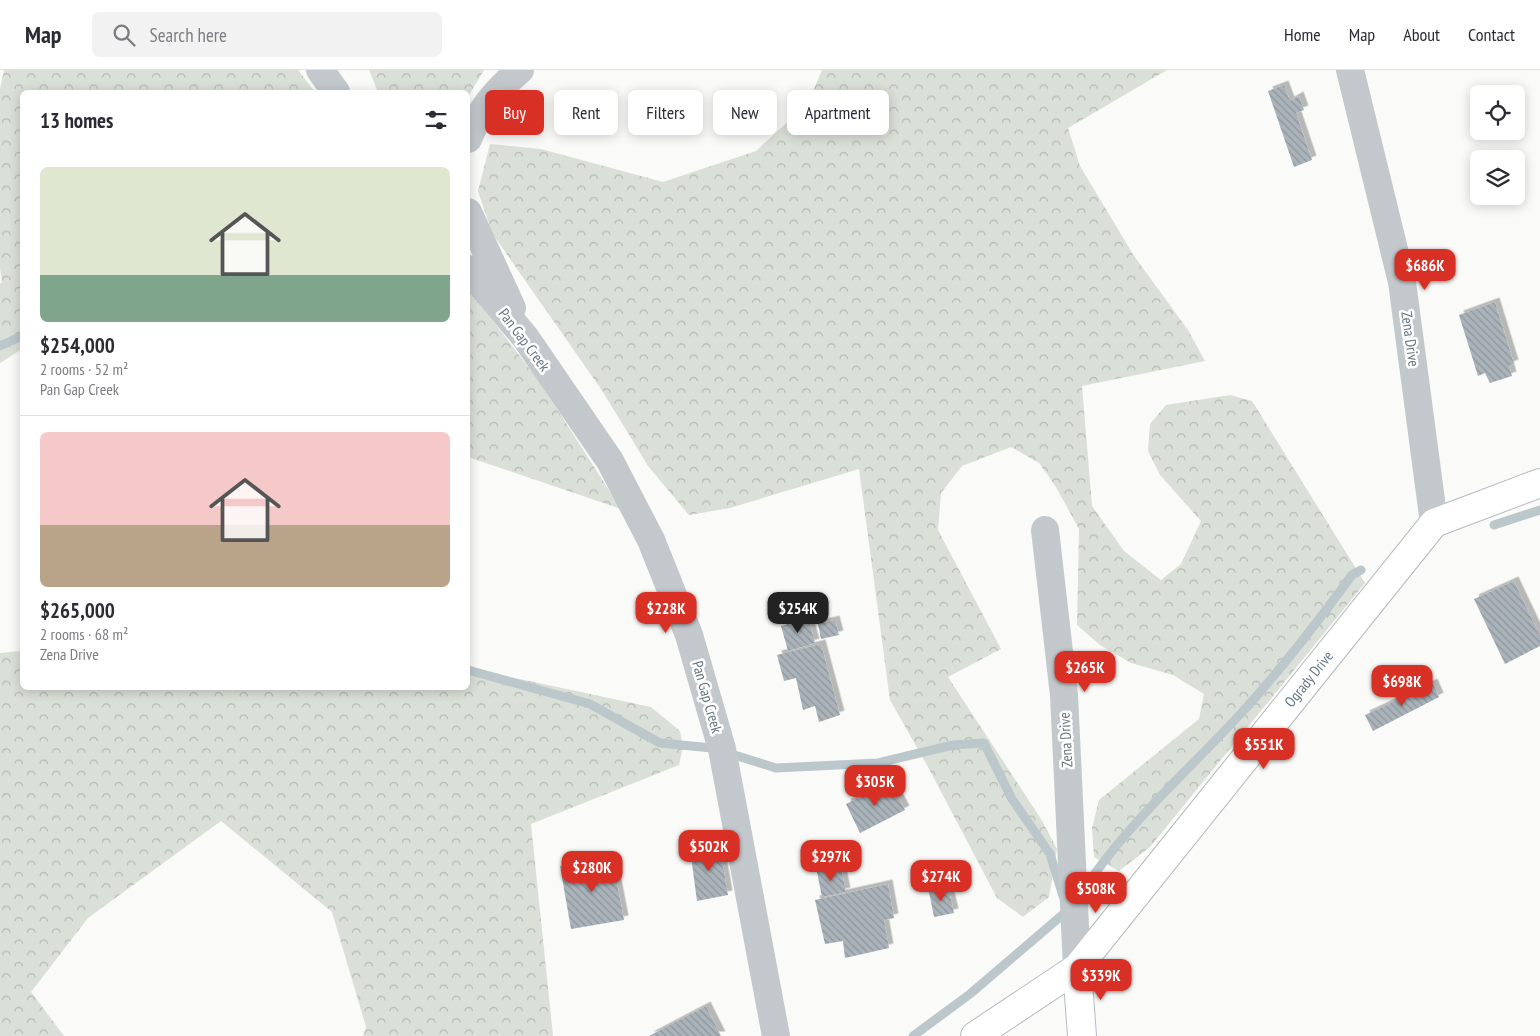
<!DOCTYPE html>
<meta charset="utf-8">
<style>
:root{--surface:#fff;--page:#f2f2f3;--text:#2b2b33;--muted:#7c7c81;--line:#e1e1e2;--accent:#d93025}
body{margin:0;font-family:"PT Sans Narrow",sans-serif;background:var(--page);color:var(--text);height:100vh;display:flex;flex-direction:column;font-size:19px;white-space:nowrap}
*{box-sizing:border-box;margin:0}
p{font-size:16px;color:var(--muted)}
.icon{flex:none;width:28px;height:28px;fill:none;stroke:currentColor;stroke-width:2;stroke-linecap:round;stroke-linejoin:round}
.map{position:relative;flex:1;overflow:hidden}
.panel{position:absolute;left:20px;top:20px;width:450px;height:600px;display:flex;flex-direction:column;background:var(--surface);border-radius:8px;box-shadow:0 2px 12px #0003}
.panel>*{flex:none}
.guide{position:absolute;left:485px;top:20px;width:475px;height:45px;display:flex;gap:10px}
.fabs{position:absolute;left:1470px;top:15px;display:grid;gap:10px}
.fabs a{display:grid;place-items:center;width:55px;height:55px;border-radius:8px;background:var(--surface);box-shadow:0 2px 12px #0003;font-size:25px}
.price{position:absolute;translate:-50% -42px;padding:0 11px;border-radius:10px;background:var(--accent);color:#fff;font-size:16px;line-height:32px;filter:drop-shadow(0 1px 2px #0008)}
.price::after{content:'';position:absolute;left:50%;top:30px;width:15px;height:11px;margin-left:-8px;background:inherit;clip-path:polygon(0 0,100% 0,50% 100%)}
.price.current{background:#222;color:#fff}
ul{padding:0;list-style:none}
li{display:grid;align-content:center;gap:10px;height:265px;padding:0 20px}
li+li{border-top:1px solid var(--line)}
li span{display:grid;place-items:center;height:155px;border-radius:8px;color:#555}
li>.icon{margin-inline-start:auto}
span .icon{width:90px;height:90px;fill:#fffc;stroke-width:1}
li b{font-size:21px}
h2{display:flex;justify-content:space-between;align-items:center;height:60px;padding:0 20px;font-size:21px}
.tag{padding:0 18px;border-radius:8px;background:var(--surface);box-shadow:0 2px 12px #0003;font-size:18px;line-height:45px}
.tag.current{background:var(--accent);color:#fff}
header{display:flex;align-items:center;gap:30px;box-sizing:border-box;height:70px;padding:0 25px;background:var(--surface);border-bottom:1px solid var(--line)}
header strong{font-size:24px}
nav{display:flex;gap:28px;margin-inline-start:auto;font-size:18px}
.search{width:350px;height:45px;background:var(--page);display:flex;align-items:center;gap:12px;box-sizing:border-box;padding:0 18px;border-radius:8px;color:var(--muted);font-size:19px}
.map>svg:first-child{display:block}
.forest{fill:url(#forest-crowns)}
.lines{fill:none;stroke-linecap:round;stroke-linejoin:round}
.stream{stroke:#bbc7cb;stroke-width:9}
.building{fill:url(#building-back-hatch);filter:url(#shadow)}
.secondary-casing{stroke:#b3babf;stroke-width:30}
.street{stroke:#c3c8cc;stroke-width:28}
.secondary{stroke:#fff;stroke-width:28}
.labels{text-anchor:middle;stroke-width:5;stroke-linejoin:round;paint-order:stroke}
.street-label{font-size:15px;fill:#657683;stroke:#fff}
</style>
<header>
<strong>Map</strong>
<div class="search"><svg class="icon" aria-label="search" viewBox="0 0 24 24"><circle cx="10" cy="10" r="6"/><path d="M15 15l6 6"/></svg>Search here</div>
<nav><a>Home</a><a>Map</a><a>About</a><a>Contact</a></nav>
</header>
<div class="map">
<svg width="1540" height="966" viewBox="0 0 1540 966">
<defs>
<pattern id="forest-crowns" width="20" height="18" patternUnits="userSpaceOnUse" patternTransform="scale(1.25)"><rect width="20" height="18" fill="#dadfd7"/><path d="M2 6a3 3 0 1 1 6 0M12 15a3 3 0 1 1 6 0" fill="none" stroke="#b4b9b4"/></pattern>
<pattern id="building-back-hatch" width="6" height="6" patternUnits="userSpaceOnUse" patternTransform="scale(1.25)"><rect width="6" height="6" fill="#aab3b9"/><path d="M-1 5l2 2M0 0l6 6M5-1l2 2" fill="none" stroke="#8e969c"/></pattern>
<filter id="shadow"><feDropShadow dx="4.5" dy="-4.5" stdDeviation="0" flood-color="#0004"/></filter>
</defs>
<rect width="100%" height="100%" fill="#fafaf8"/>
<path class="forest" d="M4,0H298L315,22H22V279L0,293V214L2,212L0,198V19Z
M369,0H484L468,27V22H378Z
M822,0H1167L1068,58L1080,96L1134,186L1188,260L1205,291L1082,316L1092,436L1124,481L1161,510L1181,494L1201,451L1160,405L1148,381L1150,354L1166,335L1230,325L1252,331L1365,513L1150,777L1119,801L1094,787L1092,758L1099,730L1199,649L1204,624L1173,605L1131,593L1100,575L1077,555L1079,459L1056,417L1039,393L1011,377L962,396L941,423L938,460L1001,579L948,607L1041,749L1057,779L1049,827L1023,847L997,828L928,697L890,630L859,399L730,438L689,445L648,396L603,322L492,163L478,121L490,74L541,79L663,112L756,81L808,33Z
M468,218L541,314L621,439L468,387Z
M22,581V618H468V598L651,637L680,661L683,676L679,695L531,754L553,966H363L366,957L332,842L221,751L88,848L31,922L64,966H0V583Z"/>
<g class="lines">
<path class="stream" d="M0,276L22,266
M1494,455L1540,440
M468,600L590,634L660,673L712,678L776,698L878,693L953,675L984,673L1012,729L1050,784L1063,826
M1093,806C1133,750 1183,705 1230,655C1275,608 1314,557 1352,505L1361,500
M913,966L970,924L1067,841L1066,838"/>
</g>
<path class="building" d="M1284,15L1290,31L1299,26L1304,40L1296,43L1312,90L1294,97L1268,21Z
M1495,232L1514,294L1509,296L1512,306L1490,313L1485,303L1478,306L1459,245Z
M1514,511L1540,566V576L1505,594L1474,529Z
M808,548L815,573L788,581L781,556Z
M835,550L839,565L821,569L818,554Z
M821,574L840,645L819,652L815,636L803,640L796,608L784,611L777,585Z
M1433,613L1439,627L1373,661L1365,645Z
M890,712L905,740L860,763L846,734Z
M719,773L728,825L697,831L690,779Z
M612,787L624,850L571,859L560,796Z
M841,798L846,822L822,827L817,802Z
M888,814L894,848L884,850L889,878L845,888L843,871L825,874L815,830Z
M948,817L954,843L934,847L929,822Z
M706,936L721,966H649Z"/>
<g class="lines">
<defs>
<path id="secondary" d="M1077,898L1082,966
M975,966L1077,898L1434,453L1540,413"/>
</defs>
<use href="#secondary" class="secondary-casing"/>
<path class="street" d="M320,0L336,22
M1350,0L1402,212L1434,453
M468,69C481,38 495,22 520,0
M468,142L512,238
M468,199L525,267L610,391L651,470L689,565L722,679L776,966
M1045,460L1064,625L1077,898"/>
<use href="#secondary" class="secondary"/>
</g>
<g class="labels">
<g class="street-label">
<text transform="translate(1410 269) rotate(82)" y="5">Zena Drive</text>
<text transform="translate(524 270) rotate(53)" y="5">Pan Gap Creek</text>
<text transform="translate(1309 609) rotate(-51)" y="5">Ogrady Drive</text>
<text transform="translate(707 627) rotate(74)" y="5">Pan Gap Creek</text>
<text transform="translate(1066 670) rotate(-93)" y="5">Zena Drive</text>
</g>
</g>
</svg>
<div class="fabs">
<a><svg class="icon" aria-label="locate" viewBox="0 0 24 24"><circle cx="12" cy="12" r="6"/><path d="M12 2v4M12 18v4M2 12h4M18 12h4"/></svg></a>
<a><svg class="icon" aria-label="layers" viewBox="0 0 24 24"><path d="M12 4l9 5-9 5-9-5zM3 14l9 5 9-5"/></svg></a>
</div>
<b class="price" style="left:1425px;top:221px">$686K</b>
<b class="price" style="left:666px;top:564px">$228K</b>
<b class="price current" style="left:798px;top:564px">$254K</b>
<b class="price" style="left:1085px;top:623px">$265K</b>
<b class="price" style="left:1402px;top:637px">$698K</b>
<b class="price" style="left:1264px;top:700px">$551K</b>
<b class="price" style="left:875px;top:737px">$305K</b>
<b class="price" style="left:709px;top:802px">$502K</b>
<b class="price" style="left:831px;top:812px">$297K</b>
<b class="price" style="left:592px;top:823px">$280K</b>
<b class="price" style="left:941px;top:832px">$274K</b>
<b class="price" style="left:1096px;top:844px">$508K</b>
<b class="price" style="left:1101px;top:931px">$339K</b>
<div class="guide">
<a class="tag current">Buy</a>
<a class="tag">Rent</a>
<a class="tag">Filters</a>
<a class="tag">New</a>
<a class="tag">Apartment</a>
</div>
<section class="panel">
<h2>13 homes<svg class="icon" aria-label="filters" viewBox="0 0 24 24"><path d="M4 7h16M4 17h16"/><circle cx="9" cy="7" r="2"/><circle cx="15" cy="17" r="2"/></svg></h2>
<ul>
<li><span style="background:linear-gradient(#dfe7d0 70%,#7fa58c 0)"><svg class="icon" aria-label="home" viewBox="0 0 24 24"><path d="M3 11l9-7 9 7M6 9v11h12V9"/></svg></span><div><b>$254,000</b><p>2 rooms · 52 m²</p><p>Pan Gap Creek</p></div></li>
<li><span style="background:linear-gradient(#f6c9c9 60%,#b9a48a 0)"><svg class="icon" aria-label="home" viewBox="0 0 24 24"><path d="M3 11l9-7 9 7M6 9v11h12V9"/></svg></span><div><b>$265,000</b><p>2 rooms · 68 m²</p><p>Zena Drive</p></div></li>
</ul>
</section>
</div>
